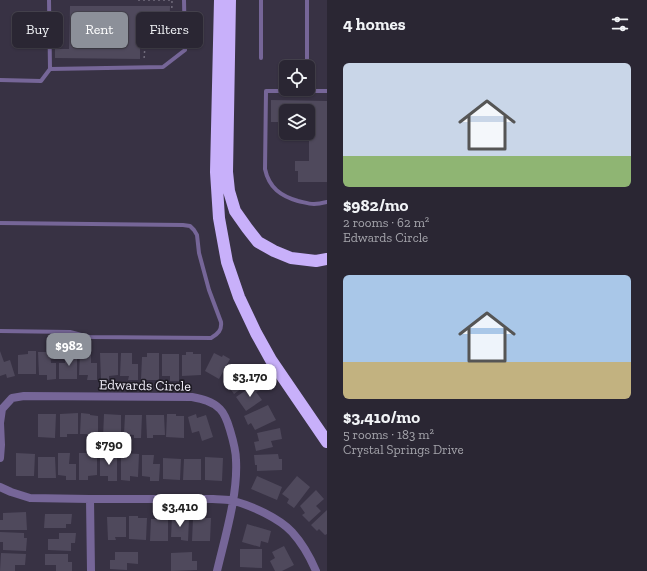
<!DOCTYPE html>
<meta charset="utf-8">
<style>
:root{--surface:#2a2633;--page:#322e3b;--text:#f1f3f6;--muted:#a5a5ac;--line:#46434e;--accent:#8c9099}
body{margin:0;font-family:"Zilla Slab",serif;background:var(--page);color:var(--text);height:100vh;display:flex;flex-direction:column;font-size:15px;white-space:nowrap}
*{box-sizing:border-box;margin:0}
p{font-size:13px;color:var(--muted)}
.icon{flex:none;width:22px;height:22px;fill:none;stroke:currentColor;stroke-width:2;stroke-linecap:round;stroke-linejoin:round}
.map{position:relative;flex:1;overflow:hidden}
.drawer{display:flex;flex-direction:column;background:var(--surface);width:320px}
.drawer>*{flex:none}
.top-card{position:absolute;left:12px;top:12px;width:255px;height:36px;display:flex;gap:8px}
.controls{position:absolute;left:279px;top:60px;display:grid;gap:8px}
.controls a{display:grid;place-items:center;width:36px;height:36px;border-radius:6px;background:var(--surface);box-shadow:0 1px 3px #0004,0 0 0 1px var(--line);font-size:20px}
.price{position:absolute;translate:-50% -34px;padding:0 9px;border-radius:8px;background:#fff;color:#222;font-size:13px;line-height:26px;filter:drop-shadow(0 1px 2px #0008)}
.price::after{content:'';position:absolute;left:50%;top:24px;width:12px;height:9px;margin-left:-6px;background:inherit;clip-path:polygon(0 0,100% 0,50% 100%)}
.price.on{background:var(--accent);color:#fff}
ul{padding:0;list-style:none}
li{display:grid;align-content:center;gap:8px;height:212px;padding:0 16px}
li span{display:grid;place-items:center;height:124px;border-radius:6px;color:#555}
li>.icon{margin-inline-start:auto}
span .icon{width:72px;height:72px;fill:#fffc;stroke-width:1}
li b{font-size:17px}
h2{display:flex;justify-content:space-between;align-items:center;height:48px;padding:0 16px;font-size:17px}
.tag{padding:0 14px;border-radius:6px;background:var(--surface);box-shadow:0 1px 3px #0004,0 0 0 1px var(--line);font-size:14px;line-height:36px}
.tag.on{background:var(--accent);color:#fff}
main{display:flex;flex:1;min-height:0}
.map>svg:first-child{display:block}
.building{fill:#4f495c}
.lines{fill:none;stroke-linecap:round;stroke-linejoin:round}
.path{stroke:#716c7c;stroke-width:1.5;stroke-dasharray:2 3;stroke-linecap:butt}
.lane{stroke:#766698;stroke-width:4}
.street{stroke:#766698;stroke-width:8}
.highway{stroke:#c8b0fa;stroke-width:12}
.labels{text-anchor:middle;stroke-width:3.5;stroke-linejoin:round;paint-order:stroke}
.street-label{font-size:14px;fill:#f3f0fc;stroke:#1e1b24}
</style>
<main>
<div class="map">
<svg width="327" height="571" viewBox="0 0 327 571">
<rect width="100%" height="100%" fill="#383244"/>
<path class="building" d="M70,6H170L169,42L140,41V59L55,58V49H69Z
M271,100L327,101V182H298V171H295V161H309V123H308V111H286V122H271Z
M0,351L4,362L10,360L15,376L7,378L6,374L0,376Z
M28,351H36V374H18V355L28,354Z
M38,352H50L51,363H56V379L47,380V375H39Z
M186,352H193V354H201V375L182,376V355H186Z
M65,353H77V379H59V363H65Z
M80,353H91V363H97V380H87L88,375H79Z
M100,353H118V375L109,376V380H101Z
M121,353H132V364H138V380H128L129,376H120Z
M147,353H159V380H141L142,357H147Z
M214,353L222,357L223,355L230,359L219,379L205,371Z
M162,354H179V381H170V376H162Z
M240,368L245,376L248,373L253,380L234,394L224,380Z
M255,384L260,390L256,392L262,400L246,411L236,397Z
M268,405L276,420L255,430L251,423L248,425L244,416Z
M78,413V434H67V437H60V414Z
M81,413L90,414V415L98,416V437H90V434H80Z
M38,414H56L55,438L38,437Z
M104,414L121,415V439L103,438Z
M167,414H176V416H184V438L166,437Z
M196,414L197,418L206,415L213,437L202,441L199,431L192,433L188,417Z
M125,415H142L141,438H134V435L124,434Z
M146,415H164L165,435H153V438H147Z
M280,428L282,439L271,441L273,447L256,451L254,442L259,441L257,433Z
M16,453L35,454L34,476H16Z
M58,453H70L69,464H76V480H66V476L58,475Z
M79,453H97V475L88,476V480H79Z
M100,453H112V457H117V481H108V476H100Z
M121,453L139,454L138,477L130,476V481L121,480Z
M278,454L279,459H282V470L257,471V465H255L254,455Z
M142,455H154L153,464H160L159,481H150V477L142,476Z
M38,457H55L56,478H38Z
M205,457L223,458L222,481L205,480Z
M163,458L181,459L180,480L163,479Z
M184,459H201V480H183Z
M257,476L282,487L277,500L251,489Z
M297,476L310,487L294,508L287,503L289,499L282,494Z
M316,490L324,499L316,506L321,511L309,522L302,515L305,513L300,506Z
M327,510V534L325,535L319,529L317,531L311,525Z
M26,512L27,530H0V520H3V513Z
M45,514H72L71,524H66V528H44Z
M129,516H138V518H147L146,540L129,539Z
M158,516L168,517V541H150L151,519H158Z
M172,516L180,517V518L189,519L188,541L181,540V537H171Z
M107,517H126V537H115L116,540H108Z
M193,518H211L210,541H192Z
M247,524L271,531L268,543L261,541L260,547L242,542Z
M0,532L24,533V538H27L26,551L3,550V542H0Z
M59,533H76L75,543H71V551L48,550V539H59Z
M284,546L294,565L282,571H275L270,561L275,558L272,552Z
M240,549H262V568L240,567Z
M115,552H138V564L127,563V570L110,569V560H115Z
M192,552V561H197V570L171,571V553Z
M1,553L26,554L25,565H15V571H0Z
M45,554H68V562H72V571H56V565H45Z"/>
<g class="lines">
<path class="path" d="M138,0H172L171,44L145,45L144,60"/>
<path class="lane" d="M261,0V58
M307,67V0
M50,69L163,67L185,50L184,0
M0,80L41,81L50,69L49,0
M327,91H266L265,169C269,188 281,196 298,201C303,202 309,204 314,204C318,204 323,203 327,202
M0,223L183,225L190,226L194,230L197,235L199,253L209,290L221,322C222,330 218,334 211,338L89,337L70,332L0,331"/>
<path class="street" d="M0,458L1,445L0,423L2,409L12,398L24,396L192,397C202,399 212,401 220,409C225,414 228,423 230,430C233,440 236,450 236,460C238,495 225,537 217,571
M0,487L11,492L30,498L90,499H213C220,500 228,499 234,501C252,506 279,518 292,532C302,543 310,557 316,571
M90,499L91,571"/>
<path class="highway" d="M220,0L216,172L219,218L227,262L239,297L256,333L271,360L327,442
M230,0L227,172L229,191L235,211L247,228L258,242L274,251L291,258L316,261L327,259"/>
</g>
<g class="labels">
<g class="street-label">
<text transform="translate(145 385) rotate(1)" y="5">Edwards Circle</text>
</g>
</g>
</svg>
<div class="controls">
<a><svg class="icon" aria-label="locate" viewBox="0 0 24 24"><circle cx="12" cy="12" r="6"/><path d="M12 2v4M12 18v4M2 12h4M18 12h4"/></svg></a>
<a><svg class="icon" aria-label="layers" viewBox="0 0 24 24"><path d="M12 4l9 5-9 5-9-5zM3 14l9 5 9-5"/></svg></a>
</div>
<b class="price on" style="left:69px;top:367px">$982</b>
<b class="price" style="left:250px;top:398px">$3,170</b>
<b class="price" style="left:109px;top:466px">$790</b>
<b class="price" style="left:180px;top:528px">$3,410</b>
<div class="top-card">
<a class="tag">Buy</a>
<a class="tag on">Rent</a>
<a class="tag">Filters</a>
</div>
</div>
<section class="drawer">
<h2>4 homes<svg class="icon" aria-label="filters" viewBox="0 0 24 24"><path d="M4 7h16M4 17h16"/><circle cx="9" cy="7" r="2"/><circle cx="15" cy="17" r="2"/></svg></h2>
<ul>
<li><span style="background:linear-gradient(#c9d6e8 75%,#8fb573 0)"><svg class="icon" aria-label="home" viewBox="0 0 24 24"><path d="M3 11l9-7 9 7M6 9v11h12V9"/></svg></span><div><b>$982/mo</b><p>2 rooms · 62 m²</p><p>Edwards Circle</p></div></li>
<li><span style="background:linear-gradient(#a9c7e8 70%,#c2b280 0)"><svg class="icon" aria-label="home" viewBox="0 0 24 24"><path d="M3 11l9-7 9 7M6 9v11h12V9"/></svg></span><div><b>$3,410/mo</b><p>5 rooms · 183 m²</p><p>Crystal Springs Drive</p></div></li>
</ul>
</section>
</main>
